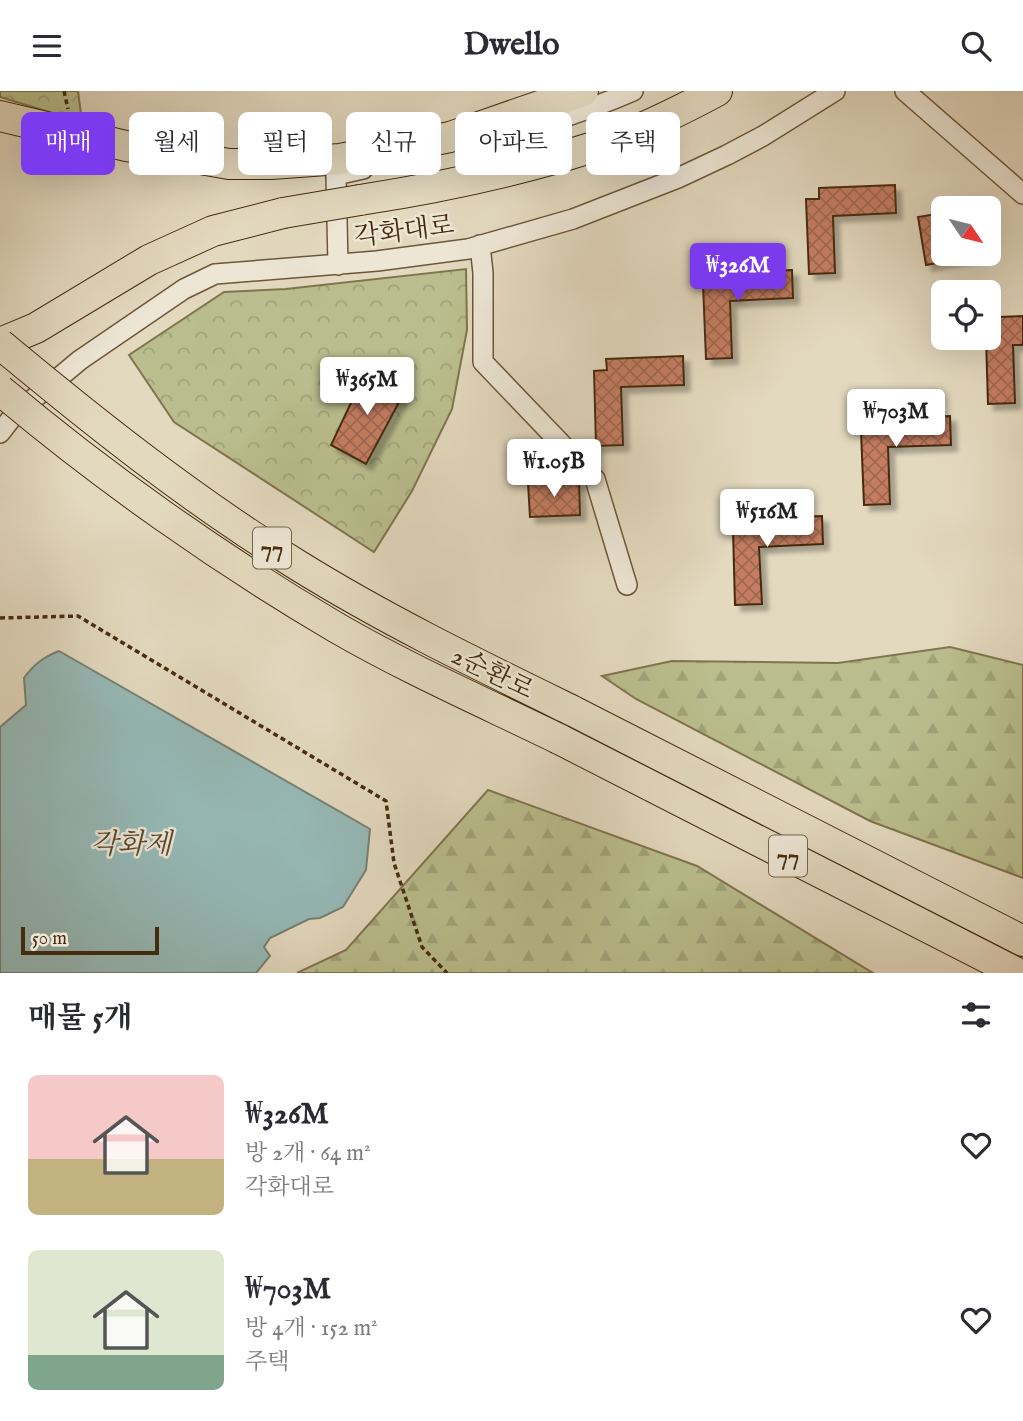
<!DOCTYPE html>
<html lang="ko">
<meta charset="utf-8">
<style>
:root{--surface:#fff;--page:#f2f2f3;--text:#2b2b33;--muted:#7c7c81;--accent:#7c3aed}
body{margin:0;font-family:"IM FELL English","Noto Serif KR",serif;background:var(--page);color:var(--text);height:100vh;display:flex;flex-direction:column;font-size:26px;white-space:nowrap}
*{box-sizing:border-box;margin:0}
p{font-size:23px;color:var(--muted)}
.icon{flex:none;width:38px;height:38px;fill:none;stroke:currentColor;stroke-width:2;stroke-linecap:round;stroke-linejoin:round}
.map{position:relative;height:882px;overflow:hidden}
.panel{display:flex;flex-direction:column;background:var(--surface);flex:1}
.panel>*{flex:none}
.banner{position:absolute;left:21px;top:21px;width:982px;height:63px;display:flex;gap:14px}
.needle{width:46px;rotate:125deg}
.buttons{position:absolute;left:931px;top:105px;display:grid;gap:14px}
.buttons a{display:grid;place-items:center;width:70px;height:70px;border-radius:10px;background:var(--surface);box-shadow:0 7px 28px #0002;font-size:35px}
.scale{position:absolute;left:21px;bottom:18px;width:138px;box-sizing:border-box;padding-left:7px;border:4px solid #462c0e;border-top:0;font-size:19px;line-height:24px;white-space:nowrap;color:#462c0e;-webkit-text-stroke:5px #ede6d5;paint-order:stroke}
.price{position:absolute;translate:-50% -60px;padding:0 16px;border-radius:7px;background:#fff;color:#222;font-size:23px;line-height:46px;filter:drop-shadow(0 2px 4px #0008)}
.price::after{content:'';position:absolute;left:50%;top:42px;width:21px;height:16px;margin-left:-10px;background:inherit;clip-path:polygon(0 0,100% 0,50% 100%)}
.price.selected{background:var(--accent);color:#fff}
ul{padding:0;list-style:none}
li{display:flex;align-items:center;gap:21px;height:175px;padding:0 28px}
li span{display:grid;place-items:center;flex:none;width:196px;height:140px;border-radius:10px;color:#555}
li>.icon{margin-inline-start:auto}
span .icon{width:84px;height:84px;fill:#fffc;stroke-width:1}
li b{font-size:30px}
h2{display:flex;justify-content:space-between;align-items:center;height:84px;padding:0 28px;font-size:30px}
.tag{padding:0 24px;border-radius:10px;background:var(--surface);box-shadow:0 7px 28px #0002;font-size:24px;line-height:63px}
.tag.selected{background:var(--accent);color:#fff}
header{display:flex;justify-content:space-between;align-items:center;height:91px;padding:0 28px;background:var(--surface);font-size:32px;font-weight:800}
.map>svg:first-child{display:block}
.forest{fill:url(#forest-firs);stroke:#80754e;stroke-width:2}
.park{fill:url(#park-crowns);stroke:#80754e;stroke-width:2}
.water{fill:#96b9b7;stroke:#768173;stroke-width:2}
.building{fill:url(#building-cross-hatch);stroke:#462c0e;stroke-width:2;filter:url(#shadow)}
.lines{fill:none;stroke-linecap:round;stroke-linejoin:round}
.minor-casing{stroke:#6d573a;stroke-width:22}
.highway-casing{stroke:#462c0e;stroke-width:32}
.path{stroke:#462c0e;stroke-width:3.5;stroke-dasharray:5 3.5;stroke-linecap:butt}
.minor{stroke:#ede6d5;stroke-width:19}
.highway{stroke:#e3d9bf;stroke-width:30}
.highway-bridge-casing{stroke:#462c0e;stroke-width:32;stroke-linecap:butt}
.highway-bridge{stroke:#e3d9bf;stroke-width:30}
.labels{text-anchor:middle;stroke-width:5;stroke-linejoin:round;paint-order:stroke}
.shield{fill:#ede6d5;stroke:#78644a;stroke-width:2}
.shield-label{font-size:24px;font-weight:bold;fill:#462c0e}
.street-label{font-size:26px;fill:#462c0e;stroke:#ede6d5}
.water-label{font-size:28px;font-style:italic;fill:#564830;stroke:#ede6d5}
</style>
<header><svg class="icon" aria-label="menu" viewBox="0 0 24 24"><path d="M4 6h16M4 12h16M4 18h16"/></svg>Dwello<svg class="icon" aria-label="search" viewBox="0 0 24 24"><circle cx="10" cy="10" r="6"/><path d="M15 15l6 6"/></svg></header>
<div class="map">
<svg width="1023" height="882" viewBox="0 0 1023 882">
<defs>
<pattern id="forest-firs" width="22" height="20" patternUnits="userSpaceOnUse" patternTransform="scale(1.75)"><rect width="22" height="20" fill="#babe8e"/><path d="M5 1l3.5 6h-7zM16 11l3.5 6h-7z" fill="#a1a379"/></pattern>
<pattern id="park-crowns" width="20" height="18" patternUnits="userSpaceOnUse" patternTransform="scale(1.75)"><rect width="20" height="18" fill="#babe8e"/><path d="M2 6a3 3 0 1 1 6 0M12 15a3 3 0 1 1 6 0" fill="none" stroke="#a1a379"/></pattern>
<pattern id="building-cross-hatch" width="8" height="8" patternUnits="userSpaceOnUse" patternTransform="scale(1.75)"><rect width="8" height="8" fill="#c47d62"/><path d="M0 0l8 8M0 8l8-8" fill="none" stroke="#a1674f"/></pattern>
<filter id="shadow"><feDropShadow dx="6" dy="6" stdDeviation="2" flood-color="#0004"/></filter>
</defs>
<rect width="100%" height="100%" fill="#e3d9bf"/>
<filter id="stains"><feTurbulence type="fractalNoise" baseFrequency=".00286" numOctaves="4"/><feColorMatrix values="0 0 0 0 .2 0 0 0 0 .09 0 0 0 0 .02 0 0 0 .5 -.17"/></filter>
<radialGradient id="worn" r=".72"><stop offset=".6" stop-color="#630" stop-opacity="0"/><stop offset="1" stop-color="#630" stop-opacity=".3"/></radialGradient>
<path class="forest" d="M950,556L1023,574V787L870,730L636,608L602,585L672,570L838,572Z
M488,699L697,775L873,882H297L346,859Z"/>
<path class="park" d="M0,0H78L82,31L0,6Z
M466,178L467,239L452,318L412,400L374,461L174,331L129,264L224,201L286,198Z"/>
<path class="water" d="M59,560L370,738L366,779L343,816L320,827L309,828L270,847L264,856L270,865L256,882H0V636L26,614L24,587C34,573 44,566 59,560Z"/>
<path class="building" d="M895,94L896,122L833,125L835,182L809,183L806,108H819V97Z
M943,122V163H968L969,166L926,174L918,126Z
M792,179L793,207L730,210L732,267L706,268L703,193H716L715,182Z
M1023,225V254H1013L1015,312L988,313L986,247H989V238L999,237L998,226Z
M683,265L684,294L621,296L623,354L596,355L594,280L607,279L606,268Z
M366,280L405,300L366,373L331,354Z
M950,325L951,354L888,356L890,413L864,414L861,340L874,339V328Z
M579,389L580,424L530,426L528,392Z
M822,425L823,453L759,456L762,513L735,514L733,439H745V428Z"/>
<g class="lines">
<defs>
<path id="minor" d="M905,0L1023,103
M464,55C522,40 578,24 633,0
M480,154L483,182V271L595,388L627,494
M338,174L336,84L363,78
M0,342L14,324L80,269L184,198L215,183L377,170L468,158L573,128L678,87L727,64L763,45L835,0"/>
<path id="highway" d="M0,25L126,55L229,73H271L340,68L450,46L583,0
M360,109C438,97 515,81 590,57C634,43 676,22 717,0
M0,252L36,237L149,169L213,140L283,122
M571,619L1023,850
M559,648L1017,882"/>
</defs>
<use href="#minor" class="minor-casing"/>
<use href="#highway" class="highway-casing"/>
<path class="path" d="M64,0L68,18
M0,527L78,525L386,710L394,772L422,856L447,882"/>
<use href="#minor" class="minor"/>
<use href="#highway" class="highway"/>
<defs>
<path id="highway-bridge" d="M283,122L360,109
M0,253C95,332 193,410 299,475C386,529 479,574 571,619
M0,299C102,385 221,469 337,537C408,578 485,612 559,648"/>
</defs>
<use href="#highway-bridge" class="highway-bridge-casing"/>
<use href="#highway-bridge" class="highway-bridge"/>
</g>
<g class="labels">
<g class="shield">
<rect x="253" y="436.5" width="38" height="41" rx="5"/>
<rect x="769" y="744.5" width="38" height="41" rx="5"/>
</g>
<g class="shield-label">
<text x="272" y="465">77</text>
<text x="788" y="773">77</text>
</g>
<g class="street-label">
<text transform="translate(404 139) rotate(-7)" y="9">각화대로</text>
<text transform="translate(493 581) rotate(26)" y="9">2순환로</text>
</g>
<g class="water-label">
<text x="131" y="762">각화제</text>
</g>
</g>
<rect width="100%" height="100%" filter="url(#stains)"/>
<rect width="100%" height="100%" fill="url(#worn)"/>
</svg>
<div class="buttons">
<a><svg class="needle" viewBox="-14 -14 28 28"><path d="M0-13l5 13h-10z" fill="#e53935"/><path d="M0 13l5-13h-10z" fill="#7c7c81"/></svg></a>
<a><svg class="icon" aria-label="locate" viewBox="0 0 24 24"><circle cx="12" cy="12" r="6"/><path d="M12 2v4M12 18v4M2 12h4M18 12h4"/></svg></a>
</div>
<div class="scale">50 m</div>
<b class="price selected" style="left:738px;top:212px">₩326M</b>
<b class="price" style="left:367px;top:326px">₩365M</b>
<b class="price" style="left:896px;top:358px">₩703M</b>
<b class="price" style="left:554px;top:408px">₩1.05B</b>
<b class="price" style="left:767px;top:458px">₩516M</b>
<div class="banner">
<a class="tag selected">매매</a>
<a class="tag">월세</a>
<a class="tag">필터</a>
<a class="tag">신규</a>
<a class="tag">아파트</a>
<a class="tag">주택</a>
</div>
</div>
<section class="panel">
<h2>매물 5개<svg class="icon" aria-label="filters" viewBox="0 0 24 24"><path d="M4 7h16M4 17h16"/><circle cx="9" cy="7" r="2"/><circle cx="15" cy="17" r="2"/></svg></h2>
<ul>
<li><span style="background:linear-gradient(#f6c9c9 60%,#c2b280 0)"><svg class="icon" aria-label="home" viewBox="0 0 24 24"><path d="M3 11l9-7 9 7M6 9v11h12V9"/></svg></span><div><b>₩326M</b><p>방 2개 · 64 m²</p><p>각화대로</p></div><svg class="icon" aria-label="heart" viewBox="0 0 24 24"><path d="M12 20l-8-8c-3-5 5-10 8-4 3-6 11-1 8 4z"/></svg></li>
<li><span style="background:linear-gradient(#dfe7d0 75%,#7fa58c 0)"><svg class="icon" aria-label="home" viewBox="0 0 24 24"><path d="M3 11l9-7 9 7M6 9v11h12V9"/></svg></span><div><b>₩703M</b><p>방 4개 · 152 m²</p><p>주택</p></div><svg class="icon" aria-label="heart" viewBox="0 0 24 24"><path d="M12 20l-8-8c-3-5 5-10 8-4 3-6 11-1 8 4z"/></svg></li>
</ul>
</section>
